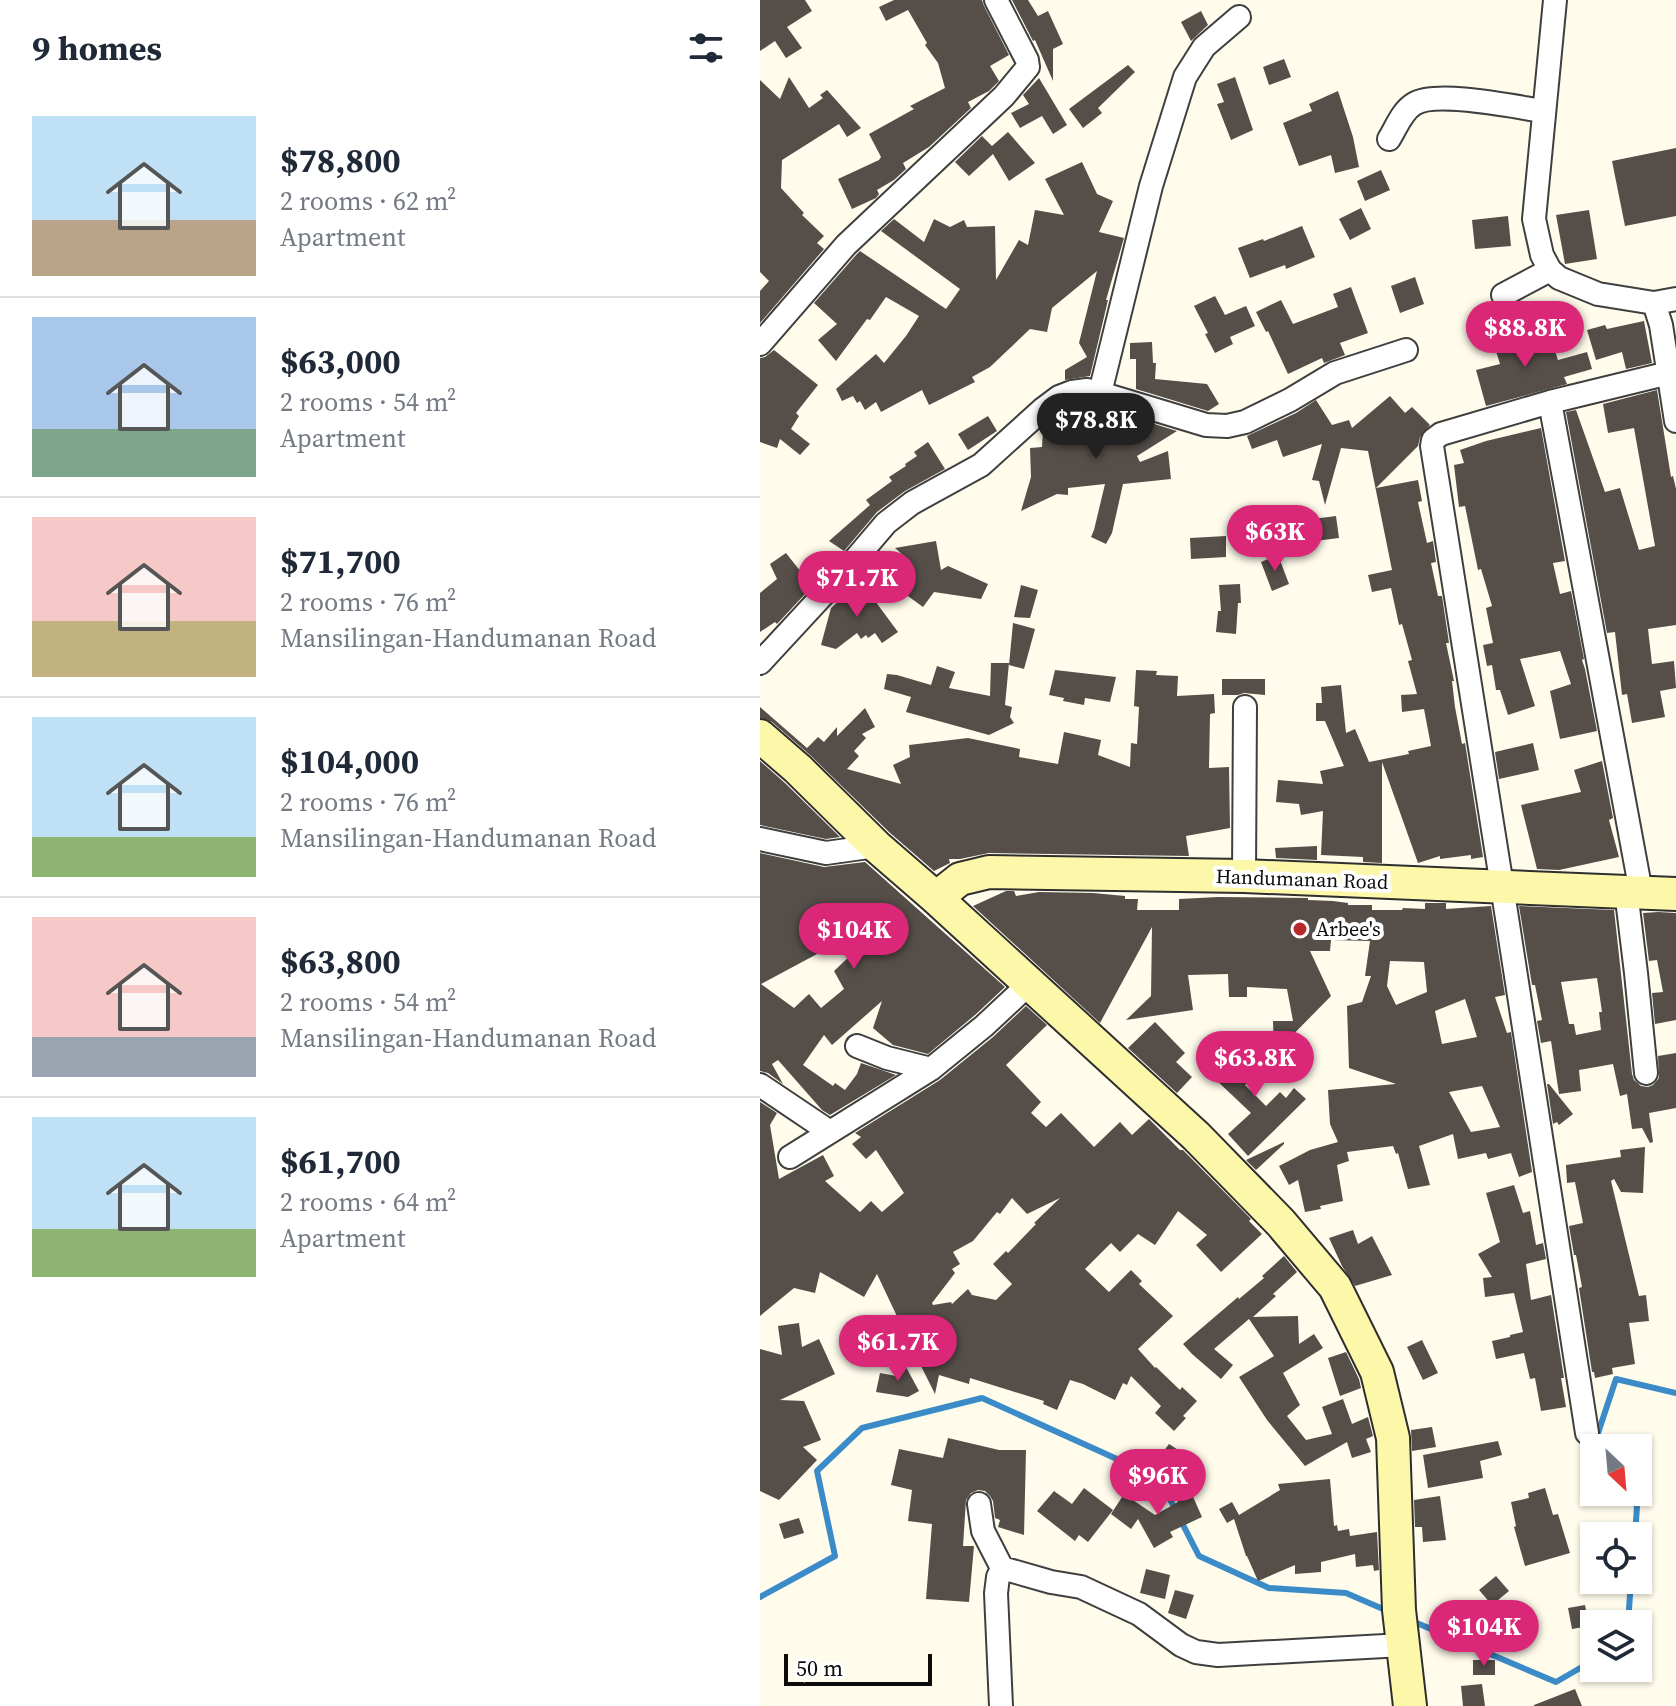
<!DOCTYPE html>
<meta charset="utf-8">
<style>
:root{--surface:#fff;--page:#f6f6f7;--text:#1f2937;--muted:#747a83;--line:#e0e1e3;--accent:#db2777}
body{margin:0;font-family:"Source Serif 4",serif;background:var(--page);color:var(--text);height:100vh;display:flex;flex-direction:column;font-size:30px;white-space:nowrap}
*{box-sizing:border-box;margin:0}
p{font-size:26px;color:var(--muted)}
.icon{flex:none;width:44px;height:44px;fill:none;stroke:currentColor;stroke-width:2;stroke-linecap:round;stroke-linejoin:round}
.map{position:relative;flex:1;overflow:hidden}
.details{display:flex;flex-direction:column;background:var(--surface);width:760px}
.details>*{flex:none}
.needle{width:52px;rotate:154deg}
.buttons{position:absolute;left:820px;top:1434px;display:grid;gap:16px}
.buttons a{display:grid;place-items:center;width:72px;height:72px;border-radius:0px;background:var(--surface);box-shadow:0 2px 6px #0004;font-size:40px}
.scale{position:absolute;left:24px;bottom:20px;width:148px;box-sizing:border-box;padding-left:8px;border:4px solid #0c0c0c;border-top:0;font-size:22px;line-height:28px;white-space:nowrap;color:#0c0c0c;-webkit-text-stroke:6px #fff;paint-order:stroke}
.price{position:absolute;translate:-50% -68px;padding:0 18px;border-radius:28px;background:var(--accent);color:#fff;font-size:26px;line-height:52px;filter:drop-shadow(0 2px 4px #0008)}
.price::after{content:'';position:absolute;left:50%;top:48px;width:24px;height:18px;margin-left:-12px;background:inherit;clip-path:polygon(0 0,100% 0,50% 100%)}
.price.current{background:#222;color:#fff}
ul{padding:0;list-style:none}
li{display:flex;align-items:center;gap:24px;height:200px;padding:0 32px}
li+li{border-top:2px solid var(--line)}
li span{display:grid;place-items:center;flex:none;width:224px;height:160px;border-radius:0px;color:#555}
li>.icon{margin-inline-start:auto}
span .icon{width:96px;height:96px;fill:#fffc;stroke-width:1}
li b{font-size:34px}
h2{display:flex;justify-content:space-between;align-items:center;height:96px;padding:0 32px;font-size:34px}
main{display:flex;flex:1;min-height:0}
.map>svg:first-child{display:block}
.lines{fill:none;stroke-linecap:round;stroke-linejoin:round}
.stream{stroke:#3c8bc9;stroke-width:6}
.building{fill:#554e49;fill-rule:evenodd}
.street-casing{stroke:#3f3f3f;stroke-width:26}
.secondary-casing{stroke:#2e2e2e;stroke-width:36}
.street{stroke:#fff;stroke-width:22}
.secondary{stroke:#fdf7a9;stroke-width:32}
.poi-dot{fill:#b8282a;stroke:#fff;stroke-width:3}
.labels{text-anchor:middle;stroke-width:8;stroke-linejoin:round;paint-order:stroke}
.street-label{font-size:20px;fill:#0c0c0c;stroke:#fff}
.poi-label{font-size:20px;fill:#0c0c0c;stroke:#fff;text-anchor:start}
</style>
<main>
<section class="details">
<h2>9 homes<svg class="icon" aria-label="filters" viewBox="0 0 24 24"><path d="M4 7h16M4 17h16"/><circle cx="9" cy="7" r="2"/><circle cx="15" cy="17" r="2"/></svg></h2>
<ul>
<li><span style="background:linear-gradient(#bfe0f5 65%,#b9a48a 0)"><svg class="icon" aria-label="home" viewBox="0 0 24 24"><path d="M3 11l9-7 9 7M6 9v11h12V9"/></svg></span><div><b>$78,800</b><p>2 rooms · 62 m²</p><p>Apartment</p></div></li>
<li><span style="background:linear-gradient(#a9c7e8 70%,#7fa58c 0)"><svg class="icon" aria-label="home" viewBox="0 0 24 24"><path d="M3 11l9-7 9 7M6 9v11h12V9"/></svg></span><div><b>$63,000</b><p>2 rooms · 54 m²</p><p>Apartment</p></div></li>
<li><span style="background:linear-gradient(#f6c9c9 65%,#c2b280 0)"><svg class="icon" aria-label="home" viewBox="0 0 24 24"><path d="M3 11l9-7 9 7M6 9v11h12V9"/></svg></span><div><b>$71,700</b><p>2 rooms · 76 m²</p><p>Mansilingan-Handumanan Road</p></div></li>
<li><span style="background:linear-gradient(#bfe0f5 75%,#8fb573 0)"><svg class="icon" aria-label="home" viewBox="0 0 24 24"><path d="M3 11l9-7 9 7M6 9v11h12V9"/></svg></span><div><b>$104,000</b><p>2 rooms · 76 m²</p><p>Mansilingan-Handumanan Road</p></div></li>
<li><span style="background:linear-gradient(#f6c9c9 75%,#9aa5b1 0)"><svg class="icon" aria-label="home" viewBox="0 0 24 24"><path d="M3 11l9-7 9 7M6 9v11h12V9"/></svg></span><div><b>$63,800</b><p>2 rooms · 54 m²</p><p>Mansilingan-Handumanan Road</p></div></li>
<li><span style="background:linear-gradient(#bfe0f5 70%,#8fb573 0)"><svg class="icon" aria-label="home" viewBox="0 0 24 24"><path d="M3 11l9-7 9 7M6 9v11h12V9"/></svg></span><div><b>$61,700</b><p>2 rooms · 64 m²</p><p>Apartment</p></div></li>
</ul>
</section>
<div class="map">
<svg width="916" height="1706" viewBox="0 0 916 1706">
<rect width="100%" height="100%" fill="#fffcec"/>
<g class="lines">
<path class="stream" d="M836,1448L834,1445L856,1379L916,1393
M867,1492L877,1506L875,1536
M421,1521L439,1556L509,1588L586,1593L630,1612
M0,1597L75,1556L57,1471L102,1428L222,1398L399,1478L416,1511
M652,1621L796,1682L834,1660
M868,1624L871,1580"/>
</g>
<path class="building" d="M0,0H45L52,11L27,27L42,48L26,58L15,41L0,51Z
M134,0H222L224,6L249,55L230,66L239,81L229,91L208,102L211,108L169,147L143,163L146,169L134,180L117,190L119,194L116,198L92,209L78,179L119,160L121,157L109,134L154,109L150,106L185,88L178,63L165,45L167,43L148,10L126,21L119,7Z
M252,0H268L278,16L288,11L303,44L293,49V81L275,40L273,41Z
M441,11L448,25L431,41L421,22Z
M524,59L531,77L509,85L503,67Z
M368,65L375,72L338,108L342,113L323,128L309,109Z
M29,77L49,108L63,98L60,95L67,90L101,128L87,137L79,124L22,160L21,188L44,213L42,215L64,236L57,243L64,249L0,323V291L9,281L0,272V80L20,99Z
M475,77L493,130L471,140L457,104L464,102L457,84Z
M279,78L307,125L293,134L282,116L260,128L251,113L269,104L263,95Z
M578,91L593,137L599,167L575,173L571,155L539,166L523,123L552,111L549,104Z
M248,132L275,163L249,181L233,154L209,176L195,162L222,136L232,146Z
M916,148V216L865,226L852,161Z
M322,162L337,194L353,201L339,232L364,238L346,300H348L330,376L305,380V370L327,357L319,343L337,271L292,308L287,332L270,329L230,367L212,377L215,382L169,405L162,390L121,412L116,402L105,410L100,401L97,403L93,396L82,401L76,389L116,354L124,363L146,336L159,316L126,297L110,320L107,319L76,361L58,340L77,324L54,303L96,255L100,251L186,309L200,289L121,231L134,219L164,242L174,219L190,227L204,220L207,227L235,226L236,280L259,240L268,245L275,210L304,215L285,179Z
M621,170L630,190L605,201L597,181Z
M601,208L611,229L590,240L579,219Z
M829,210L837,259L805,264L796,215Z
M748,216L751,246L715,249L712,220Z
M542,226L555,257L526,269L525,265L490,278L478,248L503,239L504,241Z
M655,277L664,304L640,313L631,286Z
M591,287L608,333L580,343L585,355L564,363L562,358L528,374L508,331L506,332L496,312L521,300L533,324L578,307L573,294Z
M455,296L465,315L486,306L495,326L470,337L473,344L455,353L445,334L448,333L434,306Z
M749,321V350L764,346L765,351L792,342L798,360L827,352L832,369L804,377L807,384L726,406L716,370L740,364L732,338V322Z
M884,321L892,363L866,369L862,352L836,360L827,330L845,325L847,329Z
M392,342L393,363H396L395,379L447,384L459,404L448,411L376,389V359H370V343Z
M14,350L58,385L36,413L39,416L31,429L50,444L40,455L20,439L17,448L0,442V358L5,357Z
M897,390L911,477L913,476L916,489V625L888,629L892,664L914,661L916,688L900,691L905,717L872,723L867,694L862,695L855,632L847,633L806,412L816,410L845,492L860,488L879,550L895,546L874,428L848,433L843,404Z
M630,396L645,413L652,407L670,425L660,437L658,446L616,488L658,480L662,501L658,502L667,543L673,541L676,562L671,563L678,596H682L689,643H686L694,681H692L695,707L702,744L705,743L723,857L711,859V855L680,859V856L658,863L622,762V863L603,862V857L561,855L563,811L541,815L539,804L516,802L518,780L563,784L560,771L584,766L565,721H556V703H562L561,687L581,685L586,733L595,729L609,762L649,754L648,751L671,746L664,709L642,712L641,695L657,694L648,661L652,660L642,624L639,625L631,588L612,592L608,575L632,570L608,451L581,448L565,505L559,481L552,480L562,444L523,457L517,440L492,449L487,436L536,413L556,400L572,425L589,420L592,428Z
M352,411L417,431L377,456L380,462L408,451L411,479L363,484L352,533L346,544L331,537L334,530L345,484L308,488V495L297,494L261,511L271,477L270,448L282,447L283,430H293L294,418L296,416L350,419Z
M228,416L237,431L208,450L198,434Z
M781,428L805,561L793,563L800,594L811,591L824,659L822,660L825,669L837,731L800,739L790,691L811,684L800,651L760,659L775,706L748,715L740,690H736L732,665L727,666L723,645L733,643L726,608L732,606L721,569L718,570L705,506L699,507L694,465L704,463L700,450L726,441Z
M168,442L185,469L145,491L117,512L84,551L69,541L110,505L106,500L132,481L129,477L146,466L145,464L157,456L154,452Z
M576,516L579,538L547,542L545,520Z
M466,536V557L431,559L430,538Z
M176,541L181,570L188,566L228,584L221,599L174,592L163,607L123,578L145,557L135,548Z
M26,553L41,572L48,567L59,579L17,624L15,622L0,632V593L17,579L10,564Z
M518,555L529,584L512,591L501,562Z
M101,582L138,632L122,643L115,633L108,638L106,635L101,639L97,633L76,649L61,645L71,608Z
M480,584L481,603H478L476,634L456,632L458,611H461L459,585Z
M261,585L278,590L270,618L254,617Z
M253,623L275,629L264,669L249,665Z
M231,663H249L245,705L252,707L250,717L254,723L229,735L146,712L151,697L124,689L127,674L137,675L171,685L177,666L195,672L189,688L230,696Z
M295,670L356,677L350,702L325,698L324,705L303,701L304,698L289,695Z
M376,670L397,671L396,675L418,676L417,696L454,694L455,713L450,714L449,768L469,767L470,828L426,836L429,856L229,853L200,859H189L190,863L174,871L129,832L50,755L12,722L0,718V707L47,748L58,737L64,742L77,727V736L105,708L115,727L102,734L106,738L94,751L99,756L87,769L141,784L133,765L150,757L149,745L208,738L260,749L259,757L298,764L304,732L341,740L338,755L370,767L371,743L377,744L379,707L374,706Z
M462,679H505V695L484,693L478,695H462Z
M773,743L779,770L739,779L735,752Z
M0,761L25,783L80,837L66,839L0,825Z
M842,761L853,818L849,820L859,857L799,870L777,869L761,805L821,792L814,770Z
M557,846V860L516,858L515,848Z
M0,853L64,867L105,862L245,987L215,1015L168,1054L133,1045L113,1028L122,1001L72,1045L64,1035L43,1065L73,1086L75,1083L85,1090L97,1074L101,1063L136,1075L70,1115L62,1110L18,1060L12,1064L23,1084L8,1073L0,1071ZM128,916L130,918L74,971L84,989L61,1008L49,994L34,1008L1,984Z
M246,891H254L256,896L279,892L333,893L365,896V899H378L377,910H419V899L458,897L548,898V900L573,901L588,903V905H612V910H642L643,908L665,909V903H686V909L731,906L745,995L735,997L747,1033L751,1032L772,1172L759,1177L751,1153L728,1159L726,1153L698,1159L693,1134L659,1146L670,1185L648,1189L638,1153L636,1154L633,1146L587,1152L589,1161L577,1165L583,1201L560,1206L561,1209L545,1212L538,1180L529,1185L519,1166L550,1150L578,1142L570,1124L568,1090L636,1084L589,1068L587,1006L602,1002L611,976H605L610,941L571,940L570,951H550L571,996L514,1054L513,1021H533L527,989L487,987V997H469L468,974L428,975L433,1010L366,1020L391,996L392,927L340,1023L213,906ZM630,961L664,962L667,992L636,1005L627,986ZM705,999L717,1037L682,1044L675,1011ZM722,1086L740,1127L711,1132L689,1092Z
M759,906L854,910L872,1074L874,1080L881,1086L888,1087L893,1085L899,1078L898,1056L916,1053V1108L889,1113L893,1142L890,1143L882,1128L872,1129L867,1094L860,1096L853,1064L819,1070L821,1091L799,1094L791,1041L781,1043L777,1021L782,1020L775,985H772ZM837,978L842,1012H839L841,1030L816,1035L814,1024H809L801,982Z
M898,912L916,913V1020L895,1024L892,993L903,992L897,960L889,961L883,913Z
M266,1006L287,1025L246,1065L281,1102L271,1113L286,1127L301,1113L334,1147L360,1122L372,1135L389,1119L420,1150H423L491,1219L489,1221L502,1234L461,1272L436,1245L447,1235L418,1211L395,1245L378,1234L360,1252L351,1243L325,1269L349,1292L371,1270L382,1281L379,1284L413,1316L378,1349L395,1368L396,1367L420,1390L422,1387L437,1401L423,1416L426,1418L414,1431L395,1413L401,1406L371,1376L367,1385L363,1383L355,1400L323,1384L310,1380L297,1410L283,1404L284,1401L210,1378L209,1384L179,1375L175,1394L155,1354L159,1321L143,1329L117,1274L104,1297L60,1272L55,1293L34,1288L0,1316V1102L17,1113L10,1125L19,1179L63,1155L74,1176L65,1181L100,1212L111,1201L122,1212L144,1193L116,1150L106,1159L92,1144L101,1137L95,1133L180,1080L233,1037ZM252,1198L267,1214L300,1198L274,1223L276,1224L248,1253L246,1251L233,1264L252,1284L236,1300L212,1295L208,1289L192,1304L191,1302L173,1305L172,1303L195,1273L192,1269L200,1264L193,1252L213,1241L237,1212L240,1214Z
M395,1022L425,1053L416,1062L432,1077L417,1093L368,1048Z
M495,1040L513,1057L485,1085L506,1106L520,1092L526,1098L534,1088L546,1099L488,1156L468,1134L491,1113L454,1078L484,1048L486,1050Z
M787,1084H789L813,1114L799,1125L797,1122L793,1124Z
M524,1142V1144L496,1170L486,1160Z
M885,1147L883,1193L861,1192L854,1179L851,1181L879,1296L886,1295L889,1321L869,1323L875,1364L852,1368L853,1374L835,1378L834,1372H832L819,1288L822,1287L816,1255H814L809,1226L823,1223L815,1182L807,1183L806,1165L861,1157L860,1150Z
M754,1185L763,1213L770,1211L776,1245L783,1243L786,1259L766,1264L771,1300L791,1295L804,1378H801L806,1407L781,1411L775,1378L770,1379L764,1353L736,1359L732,1341L750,1337V1335L763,1332L754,1293L725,1297L723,1278L732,1277L718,1254L740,1242L726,1193Z
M593,1230L598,1244L612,1236L632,1275L595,1286L582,1266L569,1238Z
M524,1256L537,1272L513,1294L516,1296L493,1317L538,1316L539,1344L554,1334L563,1348L523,1373L540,1405L527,1416L546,1440L572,1434L562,1407L583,1399L592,1424L608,1417L613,1436L606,1439L611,1452L592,1458L587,1442L545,1466L507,1420L479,1377L514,1356L489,1319L454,1349L473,1365L461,1379L432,1354L423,1344L478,1297L479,1299L504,1278L502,1276Z
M39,1323L42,1347L59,1339L75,1374L20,1400L44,1401L61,1440L43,1447L57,1460L19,1500L0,1491V1349L22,1355L18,1326Z
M662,1340L678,1373L663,1380L647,1347Z
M586,1352L599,1379L601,1388L580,1396L568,1358Z
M140,1356L159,1391L148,1397L116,1392L120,1373L136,1376Z
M672,1427L676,1447L652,1451L651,1430Z
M188,1438L239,1450H266L264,1535L238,1527L240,1520L235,1518L233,1501L230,1496L225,1491L218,1490L211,1493L206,1500L203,1546H214L209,1602L166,1599L172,1524L148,1521L152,1490L131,1485L139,1449L183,1458Z
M738,1441L742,1455L720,1461L723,1478L668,1488L663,1455Z
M409,1444L432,1459L423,1472L400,1456Z
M570,1479L574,1526L577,1525L578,1531L589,1529L590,1536L617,1532L619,1570L614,1571L613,1565L596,1567L595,1554L561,1562V1572L535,1574V1565L498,1581L487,1556H486L474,1519L467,1523L459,1509L472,1502L479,1515L520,1490L518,1484Z
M324,1488L353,1510L328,1542L319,1535L315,1541L277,1511L294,1491L312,1504Z
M785,1488L793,1515L798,1514L810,1553L765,1566L754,1527L756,1526L751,1502L769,1498L768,1493Z
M430,1490L442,1517L410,1532L413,1537L394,1548L378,1519L371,1529L351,1514L364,1494L395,1515L418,1502L415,1496Z
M680,1496L686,1540L663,1542L662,1527H655L654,1500Z
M39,1518L44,1533L24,1539L19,1524Z
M386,1569L410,1575L405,1599L380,1593Z
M736,1576L749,1591L732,1605L719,1590Z
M415,1590L434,1595L426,1619L408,1613Z
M825,1605L829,1626L812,1629L808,1608Z
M713,1660H735V1675H713Z
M722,1684L725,1706H703L701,1686Z
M815,1689L822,1706H774V1705Z"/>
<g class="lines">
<defs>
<path id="street" d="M795,0L774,219L782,255L790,270L799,278L838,294L894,303
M479,17L444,47L425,77L391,186L340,393L446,425L467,426L485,422L530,400L575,373L646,350
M629,139C636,128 642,111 654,104C676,90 756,107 783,111
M743,295L790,270
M916,299L894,303L901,325L916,421
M0,344L86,245L244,96L268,67L267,60L236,0
M790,402L881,892
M0,663L86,570L126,523L152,503L221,465L283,409L299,397L312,392L327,390L340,393
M0,839L66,853L116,846
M484,876L485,707
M866,891L876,973L886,1073
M97,1046L127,1058L171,1069
M0,1085L70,1132
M30,1157L171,1069L224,1026L269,984
M827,1433L742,886L672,446L673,440L681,434L790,402L909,373
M219,1504L223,1531L242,1568
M241,1706L236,1593L238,1577L242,1568L291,1582L321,1587L379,1614L421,1645L436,1652L458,1655L643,1645"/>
<path id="secondary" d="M0,736L38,769L116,846L176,898L436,1136L521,1223L575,1287L617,1372L633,1438L639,1610L650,1706
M176,898L200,879L229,872L484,876L916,894"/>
</defs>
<use href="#street" class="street-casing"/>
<use href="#secondary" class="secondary-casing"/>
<use href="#street" class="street"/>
<use href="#secondary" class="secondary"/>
</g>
<circle class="poi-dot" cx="540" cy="929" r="8"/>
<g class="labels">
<g class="street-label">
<text transform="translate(542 879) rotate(2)" y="7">Handumanan Road</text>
</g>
<g class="poi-label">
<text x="556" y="936">Arbee's</text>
</g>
</g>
</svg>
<div class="buttons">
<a><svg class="needle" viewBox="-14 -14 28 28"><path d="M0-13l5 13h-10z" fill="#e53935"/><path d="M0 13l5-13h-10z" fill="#747a83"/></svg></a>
<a><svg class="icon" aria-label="locate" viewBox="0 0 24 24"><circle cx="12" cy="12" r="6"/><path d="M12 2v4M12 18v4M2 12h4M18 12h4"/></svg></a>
<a><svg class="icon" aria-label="layers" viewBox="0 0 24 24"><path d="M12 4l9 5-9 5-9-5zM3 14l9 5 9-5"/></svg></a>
</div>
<div class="scale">50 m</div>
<b class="price" style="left:765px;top:369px">$88.8K</b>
<b class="price current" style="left:336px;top:461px">$78.8K</b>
<b class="price" style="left:515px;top:573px">$63K</b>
<b class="price" style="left:97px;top:619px">$71.7K</b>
<b class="price" style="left:94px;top:971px">$104K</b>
<b class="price" style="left:495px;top:1099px">$63.8K</b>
<b class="price" style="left:138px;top:1383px">$61.7K</b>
<b class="price" style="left:398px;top:1517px">$96K</b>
<b class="price" style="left:724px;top:1668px">$104K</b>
</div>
</main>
